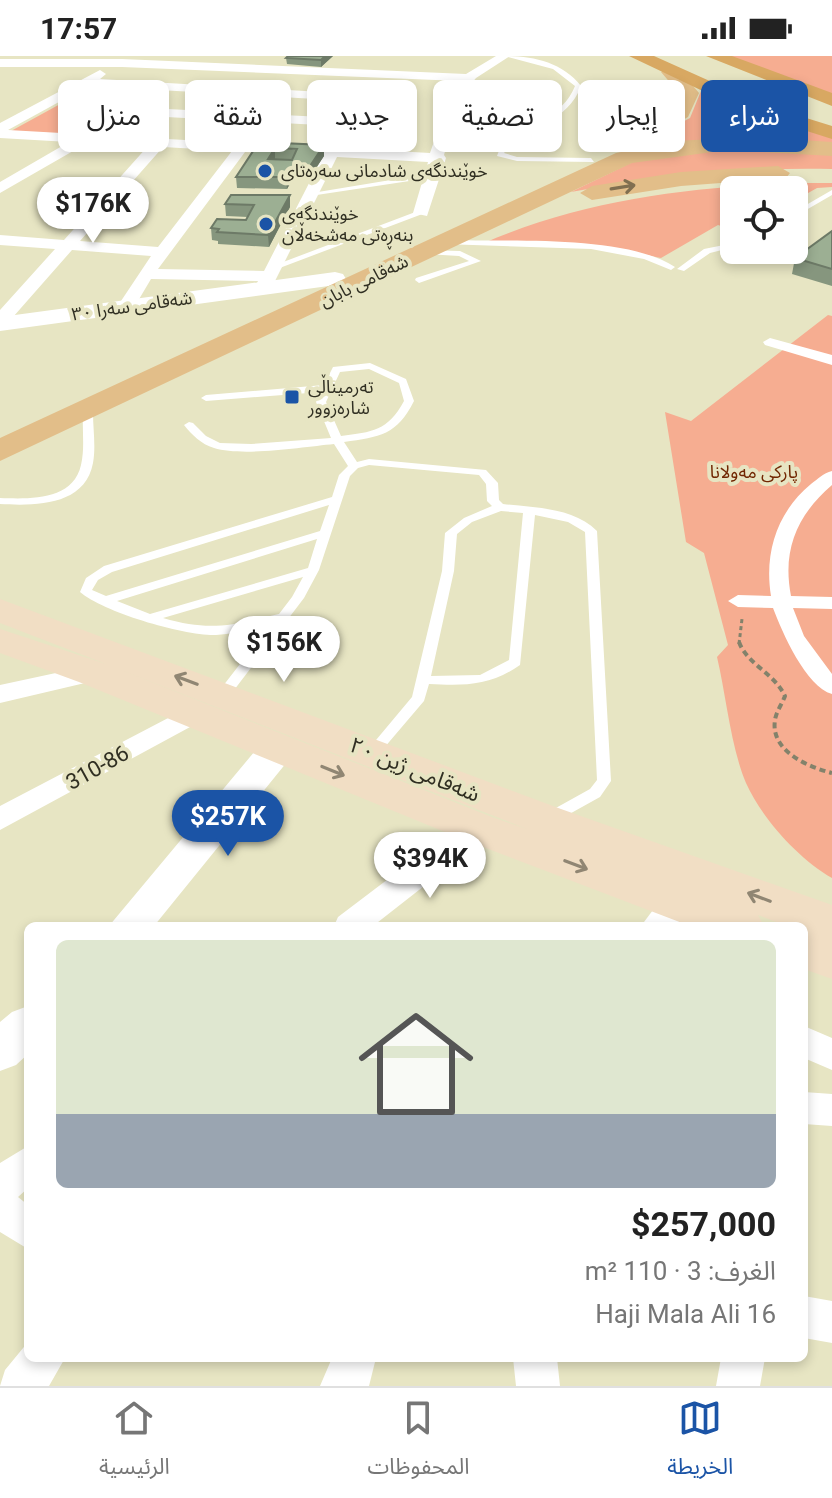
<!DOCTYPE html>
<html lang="ar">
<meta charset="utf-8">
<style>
:root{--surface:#fff;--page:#f2f2f2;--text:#222;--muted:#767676;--line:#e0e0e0;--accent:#1b54a6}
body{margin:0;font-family:Roboto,"Noto Sans Arabic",sans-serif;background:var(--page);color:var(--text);direction:rtl;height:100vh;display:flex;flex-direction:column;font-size:30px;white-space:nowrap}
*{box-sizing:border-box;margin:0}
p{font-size:26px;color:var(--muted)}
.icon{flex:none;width:44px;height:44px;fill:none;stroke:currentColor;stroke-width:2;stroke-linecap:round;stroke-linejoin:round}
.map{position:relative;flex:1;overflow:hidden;direction:ltr}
.sheet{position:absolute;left:24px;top:866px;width:784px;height:440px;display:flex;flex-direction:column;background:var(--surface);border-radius:12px;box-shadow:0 4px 12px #0003;direction:rtl}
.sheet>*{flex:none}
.top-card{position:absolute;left:24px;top:24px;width:784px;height:72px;direction:rtl;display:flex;gap:16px}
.buttons{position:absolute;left:720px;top:120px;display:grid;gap:16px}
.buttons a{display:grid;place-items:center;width:88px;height:88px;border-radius:12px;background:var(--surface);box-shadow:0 4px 12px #0003;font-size:40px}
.price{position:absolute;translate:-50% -68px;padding:0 18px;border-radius:28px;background:#fff;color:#222;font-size:26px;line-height:52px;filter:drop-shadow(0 2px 4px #0008)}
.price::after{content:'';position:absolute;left:50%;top:48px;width:24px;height:18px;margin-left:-12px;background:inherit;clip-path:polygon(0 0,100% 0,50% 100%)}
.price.active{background:var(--accent);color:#fff}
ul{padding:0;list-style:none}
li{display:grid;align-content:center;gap:16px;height:424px;padding:0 32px}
li span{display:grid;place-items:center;height:248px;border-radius:12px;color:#555}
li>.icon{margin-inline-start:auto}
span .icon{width:144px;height:144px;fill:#fffc;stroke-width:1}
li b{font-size:34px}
.chip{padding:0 28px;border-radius:12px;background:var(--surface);box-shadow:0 4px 12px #0003;font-size:28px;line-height:72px}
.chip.active{background:var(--accent);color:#fff}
.status{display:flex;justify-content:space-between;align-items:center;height:56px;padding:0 40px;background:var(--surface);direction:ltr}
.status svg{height:22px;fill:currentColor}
.dock{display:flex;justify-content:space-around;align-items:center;height:112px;border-top:2px solid var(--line);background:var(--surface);font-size:22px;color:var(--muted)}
.dock a{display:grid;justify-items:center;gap:4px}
.dock .active{color:var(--accent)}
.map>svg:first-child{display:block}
.green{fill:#f6ad91}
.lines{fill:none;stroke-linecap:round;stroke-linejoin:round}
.path-far1{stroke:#83826b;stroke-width:3;stroke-dasharray:4 3;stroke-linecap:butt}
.path{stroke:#83826b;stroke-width:4;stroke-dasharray:6 4;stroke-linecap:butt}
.service{fill:#fff;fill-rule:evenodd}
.pedestrian{fill:#fff;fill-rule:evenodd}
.minor{fill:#fff;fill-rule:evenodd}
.tertiary{fill:#fff;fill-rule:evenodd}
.secondary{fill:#f1dec4;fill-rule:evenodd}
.primary{fill:#e2be89;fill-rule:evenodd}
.trunk{fill:#d8a862;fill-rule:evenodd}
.wall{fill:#86967e}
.shaded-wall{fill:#6d7a67}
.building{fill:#9caf93;stroke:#6d7a67;stroke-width:2;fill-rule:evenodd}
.oneway{stroke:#806f50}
.oneway2{stroke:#908673}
.poi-dot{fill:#1b54a6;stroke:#e7e5c3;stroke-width:3}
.labels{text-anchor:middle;stroke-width:8;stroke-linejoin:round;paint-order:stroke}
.far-poi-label{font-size:18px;fill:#302f22;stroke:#e7e5c3;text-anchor:start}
.far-street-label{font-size:18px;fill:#302f22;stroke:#e7e5c3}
.far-park-label{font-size:18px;fill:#712702;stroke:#e7e5c3}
.street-label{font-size:22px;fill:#302f22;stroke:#e7e5c3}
</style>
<div class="status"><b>17:57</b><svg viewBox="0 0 49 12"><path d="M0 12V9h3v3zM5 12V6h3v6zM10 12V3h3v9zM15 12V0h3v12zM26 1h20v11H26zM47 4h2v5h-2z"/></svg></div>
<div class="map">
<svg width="832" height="1330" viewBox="0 0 832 1330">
<rect width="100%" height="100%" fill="#e7e5c3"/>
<path class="green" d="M722,0H832V41Z
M93,30L153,33L84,79L11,75Z
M701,35L751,57L832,82V87L694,85L635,91L690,62Z
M694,93L832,96V113C744,111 657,120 571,136L639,103Z
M796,127H832V131L817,132L794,145V134H734V174L718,169L661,202L615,193L484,187C583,144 689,131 796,127Z
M828,259L832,260V822C798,802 763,764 746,727C731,692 726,639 717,601L728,589L704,497L686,486L665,356L691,365Z"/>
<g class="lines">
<path class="path-far1" d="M739,588L742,563"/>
<path class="path" d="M739,586C747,608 774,617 785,640C782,648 776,656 775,664C770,695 808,711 832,717"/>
<path class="service" d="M504,0C533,0 562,6 581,30C566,70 527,66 504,97L517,101L591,102L594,106L517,105L497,100C508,67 559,71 575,30L553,13Z
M433,117H436V121L310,140L306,138Z
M832,134V139L794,161V156Z
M418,155L425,157L277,213L270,211Z
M446,184C507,186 625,178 675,211L671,214L644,203L591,193L443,188L442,186Z
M734,187V191L710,197L684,215L677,213L704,193Z
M423,194L460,195L481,205L419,227L415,224L416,222L469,205L459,200L426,198H423Z
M370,307L406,323L414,345C397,379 380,381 344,386L357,406L369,403L486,414L498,427L499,444L503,448C535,452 573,451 597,475L611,725L600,741L555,766H545L542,762L545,758L590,733L597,724L585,476L568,466L535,459L520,609C490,630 464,630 429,628L424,645L378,699H368L366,696L412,641L442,515L445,477L464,462L492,450L487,445L486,428L479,419L369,409L358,412L350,420L319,514L304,542L228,642L223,643L216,639L271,568C253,572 235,578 216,579C184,580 103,556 80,536L86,522L104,510L332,441L339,419L348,410L334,388C303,391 243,401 214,392C201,388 192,379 184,369L189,366L193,367L206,380L220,387L251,388L331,382L316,346L321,336L206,345L201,342L206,339L324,329L333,311ZM369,313L399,327L404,345C388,375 372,376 341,380L326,346L340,316ZM329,449L320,475L106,540L92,534L98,524L112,516ZM501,455L523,457L509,604L480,619L431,620L454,515L457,478L472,466ZM317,483L308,512L150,558L117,545ZM303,521L292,541L279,558C232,569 211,576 163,562Z
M88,354L93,357C93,373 96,391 93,407C85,450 35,450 0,448V442C29,443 73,445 81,409C85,392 82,374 83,357Z"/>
<path class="pedestrian" d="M770,282L832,299V309L765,289L763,286Z
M832,415V429C797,459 782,494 791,540L832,541V553L793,552L804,580L832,618V638C806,631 782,576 773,552L738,551L728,545L738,539L771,540C764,497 777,456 811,428C818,423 823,417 832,415Z"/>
<path class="minor" d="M496,0H510L476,22L466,34L453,66L444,99L446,102L427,160L413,157L428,106L337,101L269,237H257L254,233L258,225L151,223L132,255L126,256L117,251L151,200L72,194L6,269L0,270V254L55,193L0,189V179L64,184L148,90L87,87L0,137V126L69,86L0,82V67L100,14L106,18L100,23L355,38L366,24L372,28L341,92L430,97L447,48L460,25L122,11H0V3H122L466,18ZM88,30L351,45L342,62L128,51L121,55L128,59L338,70L327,92L8,74ZM163,91L232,95L158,191L80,185ZM245,96L323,100L264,215L158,213Z
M93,609L102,611L106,617L102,623L0,647V629Z
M193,649L203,652L207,658L203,664L0,774V750Z
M477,761L488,764L492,772L488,780L373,870H334L338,861L466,764Z
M676,835L687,838L692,847L676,870H641L665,838Z
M804,970L832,982V1014L804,1002Z
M804,1036L832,1038V1070L804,1068Z
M28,1090V1132L18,1141L28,1149V1193L0,1176V1107Z
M804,1240L832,1245V1287L804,1282Z
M28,1286V1302H65L49,1330H0L5,1314Z
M332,1302H376L369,1330H320Z
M513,1302H557L560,1330H516Z
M721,1302H765L760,1330H716Z"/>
<path class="tertiary" d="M335,216L343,218L346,223L343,228L0,275V261Z
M278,680L291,683L296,692L291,701L154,870H109L265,683Z
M28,950V998L16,1009L0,1015V966L12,956Z"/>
<path class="secondary" d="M0,543L561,753L832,849V923L804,913V870H786L758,859L764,870H690L462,783L79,626L0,597V573L106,608L0,567ZM116,612L527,773L492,761Z"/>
<path class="primary" d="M671,10L678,12L699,37L688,61L630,94H614L611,89L614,84L672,53L679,37L661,16Z
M754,81L832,86V100L727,94L632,107L0,405V382L616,97L675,85Z
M778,110L790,117L786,122L681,130L592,144L580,137L592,130L681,116Z"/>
<path class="trunk" d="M629,0H654L761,48L832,70V83L747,56Z
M706,0H732L832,37V50Z"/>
</g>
<path class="wall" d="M333,0L321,11L287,8L286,2Z
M259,86L324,100L308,124H292L287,133L237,132L236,121Z
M225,148L290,151L269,191L218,188V185L212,184L211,172L246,164L248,161L226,160Z
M832,175V230L792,218L795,202Z"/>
<path class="shaded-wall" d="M325,0H333L321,11V4Z
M324,89V100L308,124V113Z
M275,92V104L268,103Z
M291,112L292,124L287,133L286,121Z
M290,139V151L269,191L268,179Z"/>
<path class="building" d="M288,0H325L321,4L286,2Z
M259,86L324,89L308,113L291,112L286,121H236ZM275,92L297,93L292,104L268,103Z
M231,139H290L268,179L217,176L219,173L211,172L217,163L246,164L254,149L225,148Z
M832,175V213L795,202Z"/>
<defs><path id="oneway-shaft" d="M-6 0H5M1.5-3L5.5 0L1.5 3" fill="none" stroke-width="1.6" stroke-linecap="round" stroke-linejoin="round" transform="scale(2)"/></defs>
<use class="oneway" href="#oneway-shaft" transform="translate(623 131) rotate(-9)"/>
<g class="oneway2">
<use href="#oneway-shaft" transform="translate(186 624) rotate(-159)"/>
<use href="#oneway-shaft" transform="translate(333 715) rotate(22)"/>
<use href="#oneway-shaft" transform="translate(576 809) rotate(21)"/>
<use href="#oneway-shaft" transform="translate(759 841) rotate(-159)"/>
</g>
<g class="poi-dot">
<circle cx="265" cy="115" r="8"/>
<circle cx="266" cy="168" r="8"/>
<rect x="284" y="333" width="16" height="16" rx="4"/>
</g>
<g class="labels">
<g class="far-poi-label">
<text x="281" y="121">خوێندنگەی شادمانی سەرەتای</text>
<text x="282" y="164">خوێندنگەی<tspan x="282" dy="21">بنەڕەتی مەشخەڵان</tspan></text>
<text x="308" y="337">تەرمیناڵی<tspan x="308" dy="21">شارەزوور</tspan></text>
</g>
<g class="far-street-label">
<text transform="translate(364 225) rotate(-26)" y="6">شەقامی بابان</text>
<text transform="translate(132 250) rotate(-8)" y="6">شەقامی سەرا ٣٠</text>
</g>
<g class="far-park-label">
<text x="754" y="422">پارکی مەولانا</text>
</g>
<g class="street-label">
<text transform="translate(97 711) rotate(-29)" y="8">310-86</text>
<text transform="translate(415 713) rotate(22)" y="8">شەقامی ژین ٢٠</text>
</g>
</g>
</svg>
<div class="buttons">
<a><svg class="icon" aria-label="locate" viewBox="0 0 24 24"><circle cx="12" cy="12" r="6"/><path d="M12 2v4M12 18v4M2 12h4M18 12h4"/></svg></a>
</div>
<b class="price" style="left:93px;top:189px">$176K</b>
<b class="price" style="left:284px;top:628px">$156K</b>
<b class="price active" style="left:228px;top:802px">$257K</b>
<b class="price" style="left:430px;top:844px">$394K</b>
<div class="top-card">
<a class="chip active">شراء</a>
<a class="chip">إيجار</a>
<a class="chip">تصفية</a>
<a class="chip">جديد</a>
<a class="chip">شقة</a>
<a class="chip">منزل</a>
</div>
<section class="sheet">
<ul>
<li><span style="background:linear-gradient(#dfe7d0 70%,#9aa5b1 0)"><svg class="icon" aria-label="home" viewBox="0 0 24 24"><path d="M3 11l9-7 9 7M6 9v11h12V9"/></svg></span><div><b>$257,000</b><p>الغرف: 3 · 110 m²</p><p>16 Haji Mala Ali</p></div></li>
</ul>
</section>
</div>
<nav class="dock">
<a class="active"><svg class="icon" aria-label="map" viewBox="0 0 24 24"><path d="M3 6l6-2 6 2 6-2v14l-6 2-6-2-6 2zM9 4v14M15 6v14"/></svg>الخريطة</a>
<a><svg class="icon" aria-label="saved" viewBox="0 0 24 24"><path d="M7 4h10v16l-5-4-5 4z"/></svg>المحفوظات</a>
<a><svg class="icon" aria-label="home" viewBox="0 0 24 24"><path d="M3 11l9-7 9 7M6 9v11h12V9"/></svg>الرئيسية</a>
</nav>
